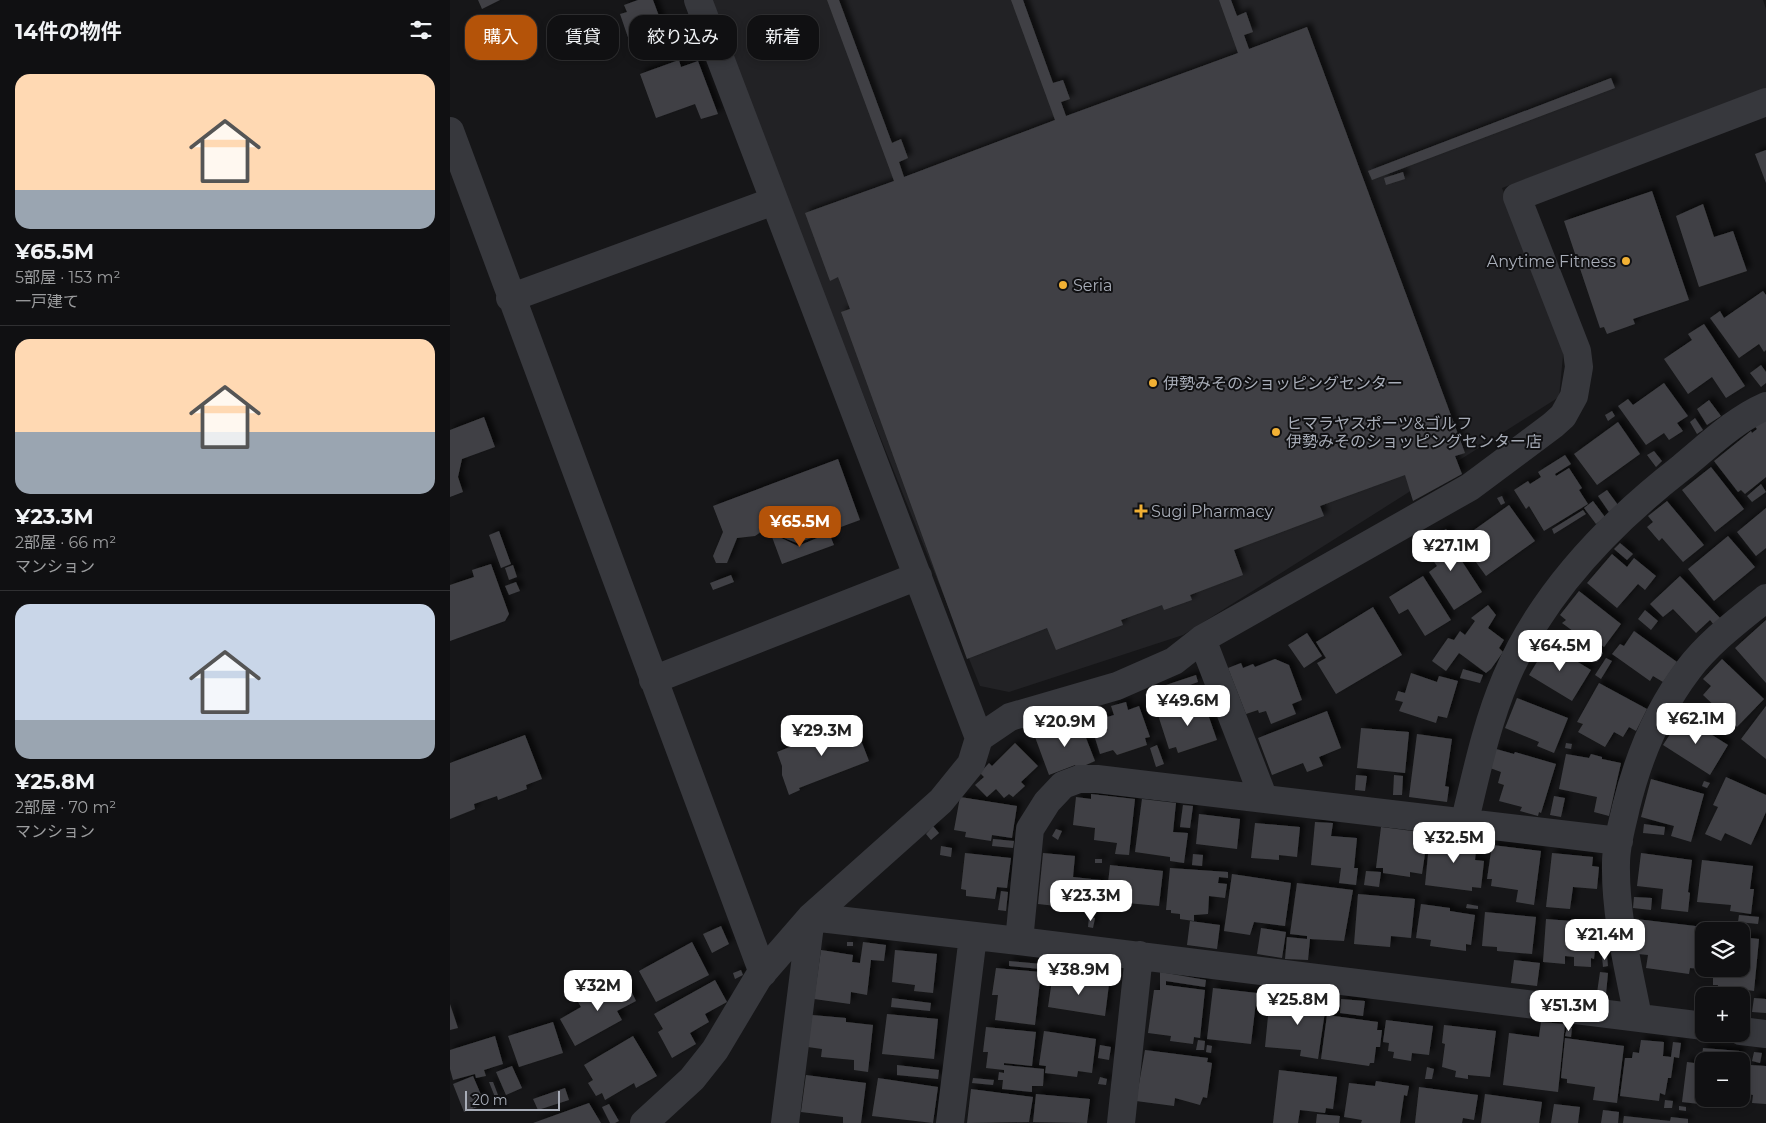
<!DOCTYPE html>
<html lang="ja">
<meta charset="utf-8">
<style>
:root{--surface:#101012;--page:#1e1e20;--text:#f1f3f6;--muted:#9c9d9f;--line:#303032;--accent:#b45309}
body{margin:0;font-family:Montserrat,"Noto Sans JP",sans-serif;background:var(--page);color:var(--text);height:100vh;display:flex;flex-direction:column;font-size:19px;white-space:nowrap}
*{box-sizing:border-box;margin:0}
p{font-size:16px;color:var(--muted)}
.icon{flex:none;width:28px;height:28px;fill:none;stroke:currentColor;stroke-width:2;stroke-linecap:round;stroke-linejoin:round}
.map{position:relative;flex:1;overflow:hidden}
.side{display:flex;flex-direction:column;background:var(--surface);width:450px}
.side>*{flex:none}
.top-card{position:absolute;left:15px;top:15px;width:475px;height:45px;display:flex;gap:10px}
.controls{position:absolute;left:1245px;top:922px;display:grid;gap:10px}
.controls a{display:grid;place-items:center;width:55px;height:55px;border-radius:10px;background:var(--surface);box-shadow:0 2px 8px #0003,0 0 0 1px var(--line);font-size:25px}
.scale{position:absolute;left:15px;bottom:12px;width:95px;box-sizing:border-box;padding-left:5px;border:2px solid #a8adb8;border-top:0;font-size:14px;line-height:18px;white-space:nowrap;color:#a8adb8;-webkit-text-stroke:4px #111113;paint-order:stroke}
.price{position:absolute;translate:-50% -42px;padding:0 11px;border-radius:10px;background:#fff;color:#222;font-size:16px;line-height:32px;filter:drop-shadow(0 1px 2px #0008)}
.price::after{content:'';position:absolute;left:50%;top:30px;width:15px;height:11px;margin-left:-8px;background:inherit;clip-path:polygon(0 0,100% 0,50% 100%)}
.price.on{background:var(--accent);color:#fff}
ul{padding:0;list-style:none}
li{display:grid;align-content:center;gap:10px;height:265px;padding:0 15px}
li+li{border-top:1px solid var(--line)}
li span{display:grid;place-items:center;height:155px;border-radius:15px;color:#555}
li>.icon{margin-inline-start:auto}
span .icon{width:90px;height:90px;fill:#fffc;stroke-width:1}
li b{font-size:21px}
h2{display:flex;justify-content:space-between;align-items:center;height:60px;padding:0 15px;font-size:21px}
.tag{padding:0 18px;border-radius:15px;background:var(--surface);box-shadow:0 2px 8px #0003,0 0 0 1px var(--line);font-size:18px;line-height:45px}
.tag.on{background:var(--accent);color:#fff}
main{display:flex;flex:1;min-height:0}
.map>svg:first-child{display:block}
.built{fill:#222225}
.building{fill:#404145;filter:url(#shadow)}
.lines{fill:none;stroke-linecap:round;stroke-linejoin:round}
.minor{stroke:#37383d;stroke-width:28}
.poi-dot{fill:#f2b134;stroke:#111113;stroke-width:2}
.labels{text-anchor:middle;stroke-width:4;stroke-linejoin:round;paint-order:stroke}
.poi-label{font-size:16px;fill:#a8adb8;stroke:#111113;text-anchor:start}
</style>
<main>
<section class="side">
<h2>14件の物件<svg class="icon" aria-label="filters" viewBox="0 0 24 24"><path d="M4 7h16M4 17h16"/><circle cx="9" cy="7" r="2"/><circle cx="15" cy="17" r="2"/></svg></h2>
<ul>
<li><span style="background:linear-gradient(#ffd9b3 75%,#9aa5b1 0)"><svg class="icon" aria-label="home" viewBox="0 0 24 24"><path d="M3 11l9-7 9 7M6 9v11h12V9"/></svg></span><div><b>¥65.5M</b><p>5部屋 · 153 m²</p><p>一戸建て</p></div></li>
<li><span style="background:linear-gradient(#ffd9b3 60%,#9aa5b1 0)"><svg class="icon" aria-label="home" viewBox="0 0 24 24"><path d="M3 11l9-7 9 7M6 9v11h12V9"/></svg></span><div><b>¥23.3M</b><p>2部屋 · 66 m²</p><p>マンション</p></div></li>
<li><span style="background:linear-gradient(#c9d6e8 75%,#9aa5b1 0)"><svg class="icon" aria-label="home" viewBox="0 0 24 24"><path d="M3 11l9-7 9 7M6 9v11h12V9"/></svg></span><div><b>¥25.8M</b><p>2部屋 · 70 m²</p><p>マンション</p></div></li>
</ul>
</section>
<div class="map">
<svg width="1316" height="1123" viewBox="0 0 1316 1123">
<defs>
<filter id="shadow"><feDropShadow dx="4.5" dy="-4.5" stdDeviation="2.5" flood-color="#0009"/></filter>
</defs>
<rect width="100%" height="100%" fill="#161618"/>
<path class="built" d="M255,0H1313L1316,9V88L1052,188L1115,335L1109,397L733,635L559,692L530,686Z"/>
<path class="building" d="M28,0H50L32,9Z
M188,0H203L219,43L184,55L170,14L177,12L174,5Z
M377,0H389L442,143L451,139L458,158L449,162L454,177L605,120L561,0H573L603,83L613,80L620,99L611,102L616,116L788,53L769,0H781L787,16L796,12L803,32L794,35L799,49L857,27L1015,453L1005,456L1012,474L963,501L955,475L870,506L874,516L784,550L793,575L740,595L742,600L714,610L712,605L671,620L673,625L606,650L597,628L517,659L391,312L400,309L388,277L380,281L355,213L444,181Z
M229,60L231,67L248,61L268,114L251,119L245,104L206,118L190,74Z
M1161,78L1165,88L922,180L918,171Z
M1316,150V183L1305,154Z
M953,172L955,179L936,185L934,178Z
M1202,191L1239,300L1183,319L1185,324L1157,334L1154,327L1150,328L1114,221Z
M1253,204L1264,237L1283,231L1297,271L1249,287L1226,216Z
M1313,291L1316,295V350L1314,352L1309,344L1289,358L1260,318L1270,311L1274,318Z
M1254,324L1295,386L1276,398L1262,377L1238,394L1214,359L1242,340L1238,334Z
M1311,365L1316,372V383L1311,387L1300,373Z
M1214,383L1238,416L1227,423L1233,431L1219,440L1214,433L1196,445L1168,406L1178,399L1183,405Z
M1259,400L1271,416L1257,425L1247,409Z
M1162,411L1165,416L1158,421L1155,415Z
M34,417L45,447L12,459L8,477L13,492L0,497V430Z
M1245,418L1253,430L1247,434L1240,422Z
M1316,419V477L1295,494L1291,490L1288,492L1264,461L1301,431L1302,433L1307,429L1304,425Z
M1168,422L1190,454L1147,485L1124,454Z
M1204,451L1212,461L1206,467L1197,455Z
M1115,455L1121,464L1105,474L1106,476L1119,468L1132,488L1129,490L1138,504L1094,531L1079,506L1076,509L1064,490L1078,481L1080,484L1091,477L1088,472Z
M388,459L410,520L347,543L324,534L321,525L305,536L287,538L277,563H266L263,556L273,532L263,506Z
M1261,467L1294,509L1265,532L1232,490Z
M1311,484L1316,492L1302,502L1297,496Z
M1157,490L1168,505L1159,512L1148,496Z
M1052,496L1055,503L1051,505L1047,498Z
M1143,501L1155,517L1146,524L1134,508Z
M1217,501L1254,545L1233,562L1212,538L1209,541L1197,527L1203,522L1198,516Z
M1059,505L1085,541L1036,576L1010,540Z
M1316,508V548L1306,556L1287,532Z
M1133,510L1136,514L1104,534L1102,529Z
M996,529L1004,540L1000,543L1032,592L1004,610L979,572L987,566L980,556L983,553L975,542Z
M49,531L61,564L51,568L39,535Z
M379,533L384,545L332,564L322,537L325,535L348,546Z
M1278,536L1305,567L1264,601L1238,569Z
M1170,543L1183,554L1177,560L1164,549Z
M1162,554L1177,567L1184,558L1206,576L1195,590L1188,584L1167,608L1137,583Z
M41,564L59,614L55,621L0,641V585L24,577L22,570Z
M63,565L67,577L59,580L55,568Z
M281,575L284,582L263,590L260,583Z
M973,576L1001,620L975,636L958,609L949,614L939,597Z
M1230,576L1271,619L1264,625L1260,620L1246,633L1223,609L1213,617L1200,604Z
M66,582L70,591L59,595L55,586Z
M1129,591L1171,624L1154,647L1138,634L1135,640L1112,623L1116,620L1110,615Z
M1038,605L1046,615L1038,628L1054,640L1049,648L1053,652L1041,669L1036,673L1009,653L996,671L982,661L998,638L1004,640L1010,631L1015,635L1025,621L1021,618Z
M923,607L952,655L886,694L867,663L876,658L866,642Z
M1195,610L1208,621L1201,630L1188,619Z
M1316,620V683L1285,648Z
M1184,631L1227,662L1213,682L1203,676L1200,681L1162,654L1170,644L1174,646Z
M857,633L872,656L854,668L838,645Z
M1098,644L1141,670L1122,701L1079,675Z
M1140,645L1153,653L1147,662L1134,654Z
M1156,658L1162,661L1151,679L1145,675Z
M825,659L839,665L852,700L842,704L846,714L821,724L816,711L809,713L808,710L796,714L778,668L791,663L793,668L803,664L805,667Z
M1272,659L1314,699L1287,727L1253,695L1261,686L1253,679Z
M1013,669L1033,675L1030,683L1010,678Z
M961,673L987,682L989,676L1008,681L997,718L988,716L986,723L949,711L953,702L945,700L948,691L955,693Z
M746,675L748,682L716,694L713,686Z
M1149,683L1197,709L1186,731L1179,727L1173,737L1164,732L1155,747L1128,732L1133,724L1127,722Z
M709,689L713,701L699,706L695,694Z
M1067,698L1118,718L1104,753L1087,746L1089,742L1055,728Z
M753,700L767,740L728,753L726,747L719,749L708,715Z
M676,702L678,710L689,706L700,737L695,738L697,745L667,755L663,750L650,754L640,722L664,715L661,706Z
M1316,706V759L1291,739Z
M877,711L891,748L869,757L873,766L857,772L853,763L822,775L808,738Z
M1232,716L1278,745L1260,775L1213,745Z
M629,720L645,761L627,769L625,765L599,775L585,737Z
M404,722L419,761L349,788L350,790L339,795L332,775V766L327,752Z
M911,728L959,732L955,773L907,768Z
M967,734L1002,739L995,786L999,787L997,802L959,797Z
M75,735L92,779L76,785L77,789L48,800L47,796L24,804L25,809L0,819V763Z
M565,743L588,766L571,782L575,786L563,797L559,794L554,798L546,789L537,797L525,785L534,777L530,773L539,763L542,766Z
M1116,743L1122,744L1121,749L1115,748Z
M707,745L714,764L706,767L700,748Z
M1046,749L1064,754L1065,752L1106,764L1091,813L1089,812L1088,816L1070,811L1072,807L1049,801L1054,785L1048,783L1051,772L1040,768Z
M1116,754L1139,758L1141,754L1152,757V759L1171,763L1159,816L1144,812L1147,797L1109,789Z
M906,775L917,776L915,791L905,790Z
M944,775L953,776L952,795H943Z
M1276,777L1316,795V812L1301,845L1275,833L1271,841L1255,834L1268,807L1263,805Z
M1201,779L1254,794L1241,842L1221,836L1224,826L1191,817Z
M1254,781L1260,783L1257,788L1252,786Z
M641,794L685,799L679,855L665,854L667,843L644,840L645,828L623,825L626,797L641,799Z
M1104,796L1115,798L1111,817L1100,815Z
M510,797L567,806L562,838L542,835L541,841L515,837L516,832L504,830Z
M692,799L726,803L723,832L738,833L734,863L720,861V857L685,852Z
M733,805L743,806L740,828L730,827Z
M749,814L790,819L787,849L746,844Z
M865,822L883,823L881,836L907,838L904,868H908L906,885L889,883L891,868L861,865Z
M805,823L850,827L847,857L829,855V860L801,858Z
M1194,824L1215,827L1214,835L1193,833Z
M483,826L489,833L481,840L476,834Z
M931,827L978,833L972,874L960,872V877L933,873V868H926Z
M606,829L612,831L608,840L602,836Z
M980,835L1027,840L1025,860L1034,861L1031,888L1022,887V891L975,885Z
M543,839L564,841L563,848L542,846Z
M1042,845L1091,851L1084,905L1066,902L1068,890L1041,886L1042,879H1037Z
M491,846L502,848L501,857L490,855Z
M515,853L561,858L557,888L547,887L545,899L516,896V890L511,889Z
M593,853L625,856L623,877L651,880L649,901H643V910L588,904Z
M1102,853L1143,857L1142,866L1149,867L1147,889L1123,887L1120,909L1096,907Z
M1191,853L1242,860L1238,892L1240,893L1238,912L1211,909L1213,889L1187,886Z
M743,854L753,855L752,866L742,865Z
M645,859H652V863H645Z
M1252,860L1303,866L1300,889H1304L1301,914L1280,911L1281,905L1247,902Z
M660,865L713,871L709,906L656,901Z
M720,868L778,872V878L769,877L768,883L777,884L775,898L759,896L758,914L744,915V921L730,919V914L721,913V910H716Z
M916,871L931,872L929,887L914,885Z
M782,874L841,883L835,926L804,922L800,935L774,931Z
M847,883L903,890L894,941L860,939L858,960L835,959L837,937L857,939V936L840,934Z
M551,891L558,892L556,911L548,910Z
M908,894L965,899L961,938L941,936L940,947L904,944Z
M1184,897L1202,898L1201,910L1183,908Z
M971,904L1000,908V911L1025,915L1021,945L1016,944V951L980,946L981,940L966,938Z
M1017,904L1028,906V909L1016,908Z
M1035,912L1086,917L1082,954L1047,951V947L1032,946Z
M1289,915L1309,917L1308,924L1288,922Z
M639,917L645,918L643,928L638,927Z
M1096,919L1148,923L1144,959L1141,958V967L1124,966V957L1115,956V964L1093,962Z
M1186,919L1254,927L1250,969L1240,968L1239,974L1196,968L1198,955L1188,954L1190,935L1184,934Z
M740,921L770,925L767,949L737,945Z
M271,926L279,944L262,953L253,934Z
M811,928L836,932L832,958L807,954Z
M1291,937L1309,939L1304,991L1283,988L1282,993L1267,991L1268,985H1263V978H1258L1259,969H1291Z
M242,942L259,975L206,1002L189,971Z
M397,942H403V946H397Z
M413,942L436,945L434,961L421,960L417,995L401,992L400,1004L364,999L371,950L403,955L402,962L410,963Z
M445,950L487,954L483,993L464,991L465,985L442,982Z
M1157,956L1158,966L1153,967L1152,957Z
M1064,960L1090,963L1087,986L1061,983Z
M559,961L592,964L591,969L559,966Z
M546,968L591,972L585,1025L545,1020L548,995H542Z
M640,969L662,972V979L640,975Z
M291,970L293,975L285,979L283,973Z
M710,972L756,980L755,987L716,981V985L755,990L750,1038L744,1037L743,1044L720,1041L721,1036L698,1033L704,990H710Z
M1150,972L1158,973L1156,994L1147,993Z
M174,977L186,1001L167,1011L172,1020L125,1046L110,1019L131,1007L128,1002Z
M621,978L659,984L655,1016L598,1007L602,980L620,982Z
M265,980L277,1002L255,1014L259,1022L240,1033L246,1044L222,1058L208,1032L213,1029L204,1014Z
M763,988L807,993L801,1044L757,1039Z
M849,994L877,998L868,1059L850,1056L851,1050L815,1047L819,1006L847,1009Z
M442,998L481,1003L480,1011L441,1007Z
M1304,998L1316,999V1013L1302,1012Z
M891,999L915,1001L913,1016L890,1013Z
M0,1004L8,1028L0,1030Z
M437,1014L488,1019L484,1059L432,1054Z
M362,1015L396,1018V1022L423,1025L418,1072L404,1070V1060L371,1057L372,1049L358,1047Z
M877,1015L928,1022L927,1030H932L930,1047H926L924,1063H920L919,1066L871,1059Z
M936,1020L983,1026L979,1055L962,1053L961,1061L943,1058L944,1052L938,1051L939,1043L933,1042Z
M103,1022L113,1053L69,1067L58,1036Z
M1091,1022L1115,1024L1108,1092L1053,1085L1059,1033L1089,1037Z
M994,1025L1046,1031L1040,1077L1018,1075V1079L1005,1077L1006,1071L992,1067L995,1044L992,1043Z
M536,1027L586,1032L582,1066L554,1063V1065L594,1069L593,1086H582V1092L552,1089L553,1080H548L549,1072L554,1073V1070L536,1068L538,1052H533Z
M1117,1028H1122L1121,1037L1115,1036Z
M594,1031L646,1039L642,1073L628,1071L627,1077L595,1073L596,1066L589,1065Z
M45,1036L53,1064L34,1070L36,1076L26,1078L25,1074L3,1080L0,1069V1050Z
M183,1036L207,1076L186,1088L184,1083L155,1100L152,1093L146,1096L138,1083L143,1080L134,1065Z
M1115,1038L1174,1046L1167,1103L1143,1100L1145,1087L1117,1083V1079L1111,1078Z
M748,1040L755,1041L754,1050H746Z
M1191,1040L1214,1042L1213,1056L1221,1057L1223,1042L1231,1043L1229,1058L1224,1057L1221,1078H1218L1215,1095L1210,1093L1209,1101L1170,1096L1175,1058H1182L1183,1052L1189,1053Z
M650,1045L661,1047L659,1060L648,1058Z
M757,1045L762,1046L761,1053L756,1052Z
M1253,1048L1290,1051L1289,1061H1254V1099H1285L1284,1108L1232,1102L1237,1062L1251,1064Z
M695,1050L758,1058L757,1062L762,1063L757,1098L753,1097L750,1105L725,1098L724,1106L686,1101Z
M1304,1052L1312,1053L1310,1063L1302,1061Z
M447,1065L489,1070L488,1079L447,1075Z
M1300,1065L1316,1066V1104L1302,1103L1303,1095L1297,1094Z
M62,1066L72,1088L56,1095L46,1072Z
M977,1067L984,1069L982,1079H975Z
M829,1070L887,1077L883,1109L876,1108L875,1113L850,1110L848,1123H823Z
M356,1075L416,1083L411,1123H393V1117L351,1112Z
M23,1076L35,1104L14,1112L3,1084Z
M650,1077L657,1079L656,1085L648,1084Z
M428,1078L488,1087L483,1123L422,1116Z
M523,1078L544,1080L543,1085L522,1083Z
M926,1081L959,1086L957,1096L954,1095L950,1123H911L912,1120L894,1117L899,1083L925,1086Z
M39,1082H43L48,1095L45,1097Z
M969,1087L1028,1095L1024,1120L1013,1118L1012,1123H965Z
M115,1088L119,1100L88,1110L83,1099Z
M521,1089L583,1097L579,1122L517,1123Z
M586,1094L640,1099L637,1123L583,1122Z
M1035,1094L1092,1102L1089,1123H1031Z
M1215,1100L1223,1101L1222,1108H1214Z
M139,1103L151,1123H83Z
M159,1104L169,1121L165,1123H160L152,1107Z
M1104,1104L1130,1107L1128,1123H1101Z
M1229,1106L1236,1107V1111L1229,1110Z
M1153,1110L1169,1112L1168,1123H1151Z
M867,1114L890,1116L889,1123H866Z
M1174,1116L1220,1121L1221,1117L1238,1119V1123H1173Z"/>
<g class="lines">
<path class="minor" d="M248,0L529,738
M0,131L313,973
M60,298L324,201
M752,639L814,799
M203,680L468,576
M1014,824C1026,775 1036,725 1056,678C1092,593 1159,524 1231,468C1258,446 1284,420 1316,406
M361,917L569,941L1254,1026
M569,941L580,829L597,802L613,785L629,779H647L1169,841
M1188,1017C1178,966 1165,915 1166,863C1166,844 1172,826 1176,807C1188,758 1207,711 1238,670C1259,642 1289,620 1316,598
M1291,1031L1316,1034
M194,1123L242,1079L265,1050L308,978L361,917L491,801L521,764L529,738L560,717L667,686L724,661L752,639L1020,487L1103,425L1113,416L1124,396L1129,367L1127,351L1067,197L1316,102
M335,1123L361,917
M500,1123L523,936
M671,1123L689,955"/>
</g>
<g class="poi-dot">
<circle cx="1176" cy="261" r="5"/>
<circle cx="613" cy="285" r="5"/>
<circle cx="703" cy="383" r="5"/>
<circle cx="826" cy="432" r="5"/>
<path d="M688.5 503.5h5v5h5v5h-5v5h-5v-5h-5v-5h5z"/>
</g>
<g class="labels">
<g class="poi-label">
<text x="1166" y="267" text-anchor="end">Anytime Fitness</text>
<text x="623" y="291">Seria</text>
<text x="713" y="389">伊勢みそのショッピングセンター</text>
<text x="836" y="429">ヒマラヤスポーツ&amp;ゴルフ<tspan x="836" dy="18">伊勢みそのショッピングセンター店</tspan></text>
<text x="701" y="517">Sugi Pharmacy</text>
</g>
</g>
</svg>
<div class="controls">
<a><svg class="icon" aria-label="layers" viewBox="0 0 24 24"><path d="M12 4l9 5-9 5-9-5zM3 14l9 5 9-5"/></svg></a>
<a>+</a>
<a>−</a>
</div>
<div class="scale">20 m</div>
<b class="price on" style="left:350px;top:548px">¥65.5M</b>
<b class="price" style="left:1001px;top:572px">¥27.1M</b>
<b class="price" style="left:1110px;top:672px">¥64.5M</b>
<b class="price" style="left:738px;top:727px">¥49.6M</b>
<b class="price" style="left:1246px;top:745px">¥62.1M</b>
<b class="price" style="left:615px;top:748px">¥20.9M</b>
<b class="price" style="left:372px;top:757px">¥29.3M</b>
<b class="price" style="left:1004px;top:864px">¥32.5M</b>
<b class="price" style="left:641px;top:922px">¥23.3M</b>
<b class="price" style="left:1155px;top:961px">¥21.4M</b>
<b class="price" style="left:629px;top:996px">¥38.9M</b>
<b class="price" style="left:148px;top:1012px">¥32M</b>
<b class="price" style="left:848px;top:1026px">¥25.8M</b>
<b class="price" style="left:1119px;top:1032px">¥51.3M</b>
<div class="top-card">
<a class="tag on">購入</a>
<a class="tag">賃貸</a>
<a class="tag">絞り込み</a>
<a class="tag">新着</a>
</div>
</div>
</main>
